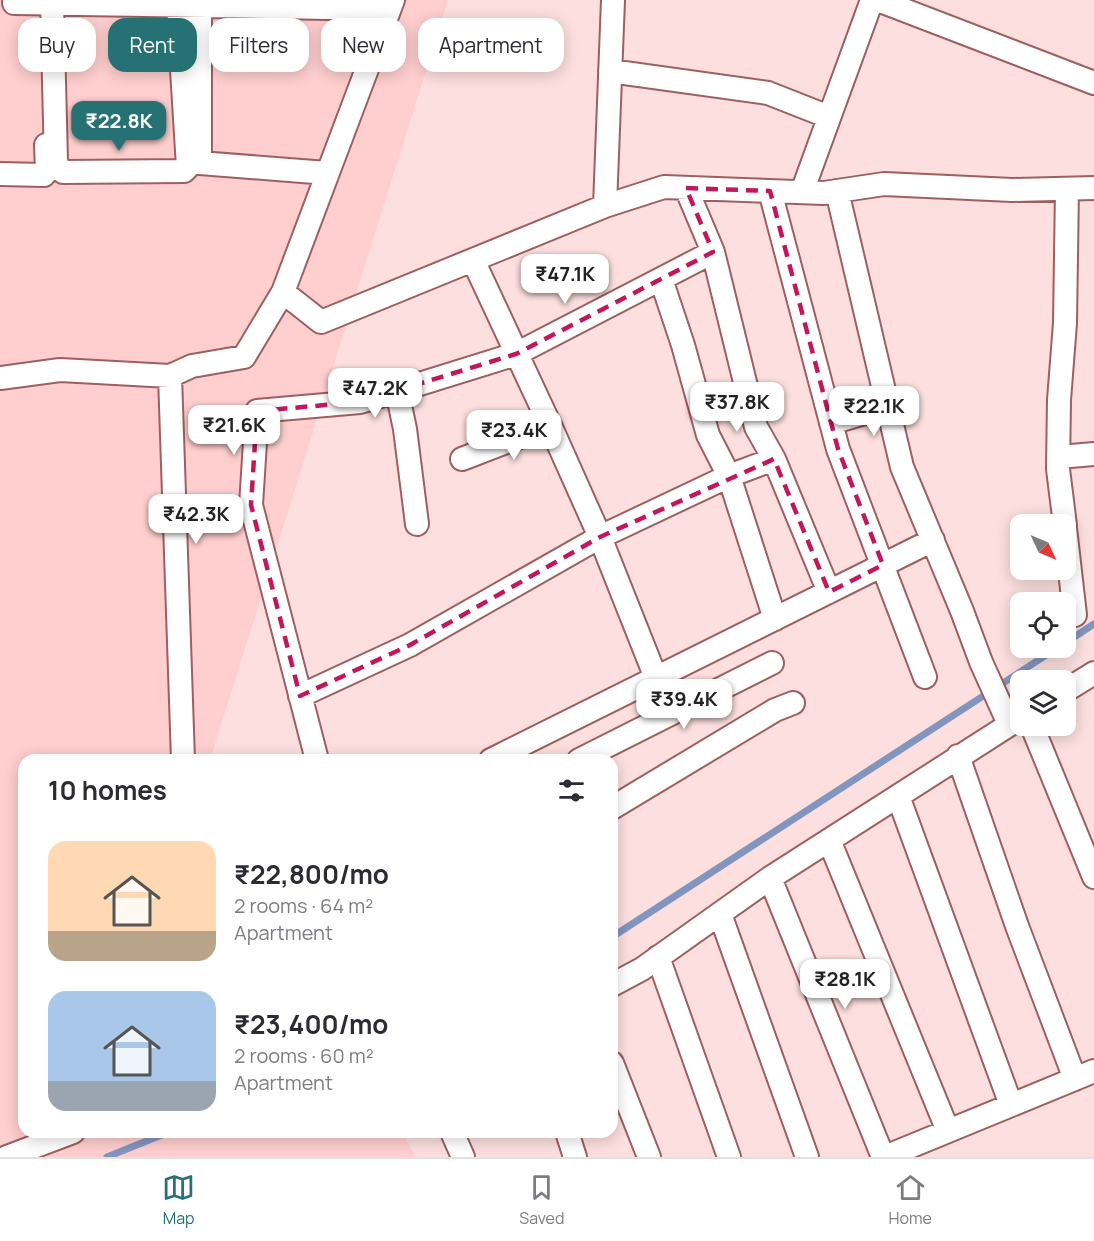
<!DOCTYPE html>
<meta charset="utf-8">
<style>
:root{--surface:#fff;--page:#f2f2f3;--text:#2b2b33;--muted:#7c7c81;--line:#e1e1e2;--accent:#267174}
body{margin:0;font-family:Manrope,sans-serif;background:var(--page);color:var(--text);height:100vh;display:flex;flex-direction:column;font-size:22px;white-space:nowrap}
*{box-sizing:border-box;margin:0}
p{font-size:20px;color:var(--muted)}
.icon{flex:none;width:33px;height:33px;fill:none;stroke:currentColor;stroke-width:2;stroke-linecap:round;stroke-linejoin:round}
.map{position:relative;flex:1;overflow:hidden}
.details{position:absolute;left:18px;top:754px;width:600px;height:384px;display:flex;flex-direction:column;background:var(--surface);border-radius:18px;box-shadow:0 3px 15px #0003}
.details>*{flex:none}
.banner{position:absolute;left:18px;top:18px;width:600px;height:54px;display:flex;gap:12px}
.needle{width:39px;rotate:134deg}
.buttons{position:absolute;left:1010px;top:514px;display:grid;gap:12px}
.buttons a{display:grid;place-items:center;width:66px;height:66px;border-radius:12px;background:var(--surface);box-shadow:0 3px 15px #0003;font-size:30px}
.price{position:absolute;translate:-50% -51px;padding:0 14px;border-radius:12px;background:#fff;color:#222;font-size:20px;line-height:39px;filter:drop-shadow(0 2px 3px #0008)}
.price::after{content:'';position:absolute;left:50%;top:36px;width:18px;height:14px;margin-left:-9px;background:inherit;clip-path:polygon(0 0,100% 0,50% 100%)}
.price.active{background:var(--accent);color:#fff}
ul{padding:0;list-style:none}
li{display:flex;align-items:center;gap:18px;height:150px;padding:0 30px}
li span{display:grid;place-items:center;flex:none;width:168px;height:120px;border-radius:18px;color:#555}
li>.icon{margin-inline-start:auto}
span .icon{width:72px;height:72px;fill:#fffc;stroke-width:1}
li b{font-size:26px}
h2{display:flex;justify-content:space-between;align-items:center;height:72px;padding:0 30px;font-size:26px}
.tag{padding:0 21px;border-radius:18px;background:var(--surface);box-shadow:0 3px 15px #0003;font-size:21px;line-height:54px}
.tag.active{background:var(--accent);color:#fff}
.tabs{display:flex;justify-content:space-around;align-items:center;height:84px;border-top:2px solid var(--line);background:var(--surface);font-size:16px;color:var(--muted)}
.tabs a{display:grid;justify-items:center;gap:3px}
.tabs .active{color:var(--accent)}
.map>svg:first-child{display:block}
.built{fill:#ffcece}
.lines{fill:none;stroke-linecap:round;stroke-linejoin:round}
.stream{stroke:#8295be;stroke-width:7}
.street-casing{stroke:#9e5f60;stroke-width:26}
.street{stroke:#fff;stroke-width:22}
.marked{fill:none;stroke:#c2185b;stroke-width:4.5;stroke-dasharray:12 8;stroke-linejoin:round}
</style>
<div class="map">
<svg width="1094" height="1157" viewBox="0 0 1094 1157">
<rect width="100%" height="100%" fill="#fcdfde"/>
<path class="built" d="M0,0H448L210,760H24V1132L403,1133L415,1157H0Z"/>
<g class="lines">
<path class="stream" d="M1065,643L1094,624
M612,937L1057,648
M107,1157L169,1132"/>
<defs>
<path id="street" d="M15,0L14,3L389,9
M393,0L283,292L321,322L605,206L664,187L824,193L884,184L1012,190L1094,188
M878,0L1094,83
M52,2L56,161L59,169L63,172L184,171L188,167L178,5
M200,6V163L327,173
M610,71L768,93L829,117
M0,174L44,175L47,171L46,145
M770,191L838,449L925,677
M837,191L902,467L962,611L981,662L1009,724
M802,192L872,0
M605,206L613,0
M713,252L756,427L774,459L829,592
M473,260L550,425L600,537L656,678
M661,279L683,345L708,435L729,476L774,459
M0,378L60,370L170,376
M397,391L516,354L713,252L686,188
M831,423L888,406
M1059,457L1094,454
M462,459L550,425
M1065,525L1058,469L1059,400L1065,323L1067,189
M1065,528L1075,615
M1065,691L1094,673
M300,696L410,645L600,537L729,476L775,619
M1032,726L1094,877
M958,756L1017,926L1075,1079
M183,760L170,376L192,366L244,357L283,292
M317,760L251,505L257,411L360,402L397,391L405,429L417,524
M491,760L933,540
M579,760L772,663
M898,796L1011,1105
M612,808L775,710L793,703
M829,840L948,1131
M770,878L883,1157
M720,914L807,1157
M658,957L729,1157
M612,985L642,969L770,878L1020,718
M612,1063L649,1157
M452,1132L463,1157
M567,1132L575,1157
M7,1157L73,1132
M885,1157L1094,1071"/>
</defs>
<use href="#street" class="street-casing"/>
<use href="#street" class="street"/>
</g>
<path class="marked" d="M686,188L770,191L838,449L883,565L829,592L774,459L600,537L410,645L300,696L251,505L257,411L360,402L516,354L661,279L713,252Z"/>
</svg>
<div class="buttons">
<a><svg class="needle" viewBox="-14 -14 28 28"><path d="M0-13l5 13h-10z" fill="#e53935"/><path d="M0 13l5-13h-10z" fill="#7c7c81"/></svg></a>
<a><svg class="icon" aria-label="locate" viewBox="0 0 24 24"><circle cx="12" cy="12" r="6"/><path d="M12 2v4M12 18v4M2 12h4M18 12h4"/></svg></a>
<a><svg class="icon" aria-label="layers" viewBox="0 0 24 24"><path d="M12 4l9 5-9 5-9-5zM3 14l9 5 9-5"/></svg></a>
</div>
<b class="price active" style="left:119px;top:152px">₹22.8K</b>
<b class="price" style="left:565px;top:305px">₹47.1K</b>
<b class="price" style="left:375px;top:419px">₹47.2K</b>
<b class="price" style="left:737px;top:433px">₹37.8K</b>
<b class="price" style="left:874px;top:437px">₹22.1K</b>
<b class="price" style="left:234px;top:456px">₹21.6K</b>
<b class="price" style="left:514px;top:461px">₹23.4K</b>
<b class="price" style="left:196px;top:545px">₹42.3K</b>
<b class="price" style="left:684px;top:730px">₹39.4K</b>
<b class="price" style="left:845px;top:1010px">₹28.1K</b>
<div class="banner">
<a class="tag">Buy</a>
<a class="tag active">Rent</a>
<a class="tag">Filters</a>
<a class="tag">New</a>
<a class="tag">Apartment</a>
</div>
<section class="details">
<h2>10 homes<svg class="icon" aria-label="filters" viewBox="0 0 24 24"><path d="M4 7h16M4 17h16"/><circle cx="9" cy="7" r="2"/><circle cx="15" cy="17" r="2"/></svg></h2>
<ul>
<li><span style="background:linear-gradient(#ffd9b3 75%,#b9a48a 0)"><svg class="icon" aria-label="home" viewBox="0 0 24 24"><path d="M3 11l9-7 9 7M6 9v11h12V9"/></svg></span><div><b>₹22,800/mo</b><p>2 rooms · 64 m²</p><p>Apartment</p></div></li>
<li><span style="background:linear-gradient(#a9c7e8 75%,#9aa5b1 0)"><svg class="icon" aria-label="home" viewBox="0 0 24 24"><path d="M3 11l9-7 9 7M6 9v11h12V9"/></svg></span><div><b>₹23,400/mo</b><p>2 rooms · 60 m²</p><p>Apartment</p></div></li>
</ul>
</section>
</div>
<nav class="tabs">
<a class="active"><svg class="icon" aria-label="map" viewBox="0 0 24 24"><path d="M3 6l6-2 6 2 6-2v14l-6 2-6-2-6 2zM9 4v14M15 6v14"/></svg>Map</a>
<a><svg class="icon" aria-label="saved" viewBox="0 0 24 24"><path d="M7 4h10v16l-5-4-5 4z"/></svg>Saved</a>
<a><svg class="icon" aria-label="home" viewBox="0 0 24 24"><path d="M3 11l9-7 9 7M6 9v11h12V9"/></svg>Home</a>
</nav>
